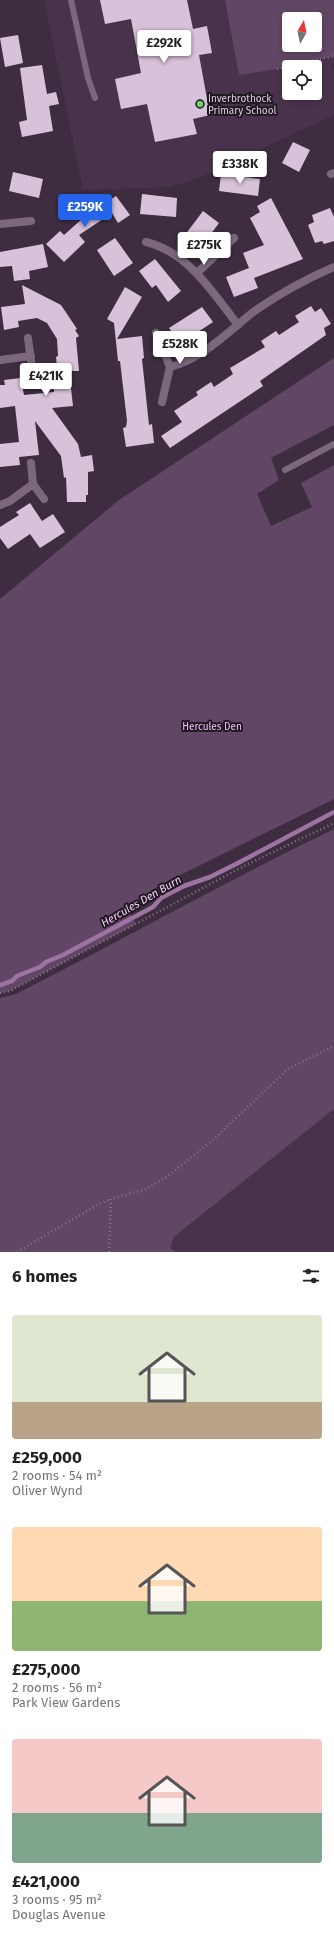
<!DOCTYPE html>
<meta charset="utf-8">
<style>
:root{--surface:#fff;--page:#f6f6f6;--text:#202124;--muted:#757577;--accent:#2563eb}
body{margin:0;font-family:"Fira Sans",sans-serif;background:var(--page);color:var(--text);height:100vh;display:flex;flex-direction:column;font-size:15px;white-space:nowrap}
*{box-sizing:border-box;margin:0}
p{font-size:13px;color:var(--muted)}
.icon{flex:none;width:22px;height:22px;fill:none;stroke:currentColor;stroke-width:2;stroke-linecap:round;stroke-linejoin:round}
.map{position:relative;height:1252px;overflow:hidden}
.drawer{display:flex;flex-direction:column;background:var(--surface);flex:1}
.drawer>*{flex:none}
.needle{width:26px;rotate:9deg}
.buttons{position:absolute;left:282px;top:12px;display:grid;gap:8px}
.buttons a{display:grid;place-items:center;width:40px;height:40px;border-radius:4px;background:var(--surface);box-shadow:0 2px 6px #0003;font-size:20px}
.price{position:absolute;translate:-50% -34px;padding:0 9px;border-radius:4px;background:#fff;color:#222;font-size:13px;line-height:26px;filter:drop-shadow(0 1px 2px #0008)}
.price::after{content:'';position:absolute;left:50%;top:24px;width:12px;height:9px;margin-left:-6px;background:inherit;clip-path:polygon(0 0,100% 0,50% 100%)}
.price.selected{background:var(--accent);color:#fff}
ul{padding:0;list-style:none}
li{display:grid;align-content:center;gap:8px;height:212px;padding:0 12px}
li span{display:grid;place-items:center;height:124px;border-radius:4px;color:#555}
li>.icon{margin-inline-start:auto}
span .icon{width:72px;height:72px;fill:#fffc;stroke-width:1}
li b{font-size:17px}
h2{display:flex;justify-content:space-between;align-items:center;height:48px;padding:0 12px;font-size:17px}
.map>svg:first-child{display:block}
.built{fill:#49334c;fill-rule:evenodd}
.green{fill:#624665;fill-rule:evenodd}
.lines{fill:none;stroke-linecap:round;stroke-linejoin:round}
.stream{stroke:#9d73a2;stroke-width:4.5}
.building{fill:#d8c2da}
.path{stroke:#867788;stroke-width:2.5;stroke-dasharray:1 3;stroke-linecap:butt}
.service{stroke:#7b687d;stroke-width:6}
.minor{stroke:#7b687d;stroke-width:8}
.poi-dot{fill:#6ad364;stroke:#201821;stroke-width:1.5}
.labels{text-anchor:middle;stroke-width:4;stroke-linejoin:round;paint-order:stroke}
.poi-label{font-size:10px;fill:#dcd1de;stroke:#201821;text-anchor:start}
.park-label{font-size:10px;fill:#f3c1f9;stroke:#201821}
.water-label{font-size:11px;font-style:italic;fill:#f4cff9;stroke:#201821}
</style>
<div class="map">
<svg width="334" height="1252" viewBox="0 0 334 1252">
<rect width="100%" height="100%" fill="#3e2d40"/>
<path class="built" d="M44,0H334V64H332L334,73V115L201,177L169,187L83,190ZM289,19H315V45H289ZM289,67H315V93H289Z
M334,1109V1252H176L169,1248L174,1238Z"/>
<path class="green" d="M225,0H334V56L277,69L239,75ZM289,19H315V45H289Z
M334,358V425L271,458L279,480L257,494L271,526L312,507L301,483L334,465V799L160,885L127,907L136,924L10,991L0,993V599L119,500Z
M334,829V1109L174,1237L170,1248L176,1252H0V998L16,994C122,940 226,881 334,829Z"/>
<g class="lines">
<path class="stream" d="M0,985L12,981L17,976L40,967L46,962L63,955L153,907L161,898L184,886L210,877L238,863L334,812"/>
</g>
<path class="building" d="M100,0H187L193,29L207,26L212,53L199,55L210,115L193,119L197,134L155,142L147,104L121,109L115,79L141,73L131,19L105,24Z
M18,35L23,63L5,67L0,38Z
M42,65L47,94L56,92L59,104L49,106L53,131L22,137L19,122L27,120L20,68Z
M293,142L310,150L299,172L282,163Z
M13,172L43,179L39,198L9,191Z
M221,174L260,179L258,196L219,191Z
M142,194L177,198L176,217L140,214Z
M116,196L130,215L118,223L112,213L79,235L85,242L64,262L46,244L60,231L64,235L92,210L93,211Z
M271,198L303,259L254,278L258,288L234,297L226,277L249,268L243,253L264,245L250,218L260,212L257,206Z
M330,208L334,217V241L324,244L322,241L315,243L308,225L314,222L312,215Z
M203,211L219,223L201,247L185,235Z
M115,238L133,263L114,276L97,250Z
M43,244L48,267L29,271L30,279L14,281L12,266L0,267V252Z
M155,259L181,291L168,302L156,285L152,288L139,271Z
M22,285L61,305L77,329L75,330L79,336L76,338L79,371H69L73,406L52,408L78,444L81,457L92,455L94,471L88,472V495H86V502H67L66,477L64,478L61,456L35,421L39,455L19,457L20,465L0,467V444L19,442L15,406L0,408V385H5L4,380L21,378L24,395L54,392L53,379L58,378L56,357L58,356L57,339L47,323L37,318L18,321L19,327L4,330L1,307L25,304Z
M125,287L142,297L117,339L142,336L144,358L142,359L149,425L152,424L154,443L126,447L123,428L126,427L127,421L120,361H118L114,323L107,319Z
M311,306L315,312L321,308L331,324L324,328L326,335L260,381L263,386L170,448L161,436L182,422L174,411L198,395L196,392L211,382L214,387L233,374L230,368L265,347L261,341L276,331L279,335L299,322L295,316Z
M202,307L213,322L198,332L201,336L184,349L169,328Z
M30,503L42,521L53,514L65,532L40,548L30,534L8,549L0,538V527L19,515L16,512Z"/>
<g class="lines">
<path class="path" d="M277,69L334,56
M0,993L10,991L246,865L334,823
M17,1252L99,1204L111,1199
M109,1252L111,1199L146,1189L168,1176L214,1139L288,1069L334,1046"/>
<path class="service" d="M71,0L88,78L95,98
M285,470L334,444"/>
<path class="minor" d="M331,174L334,173
M0,224L31,221
M146,242C188,252 213,293 238,325
M197,273L234,238
M156,333L170,367L162,402
M28,338L33,376
M0,360L31,356
M170,367C205,358 228,331 256,310C281,293 306,279 334,267
M31,463L33,484L44,499
M0,505L10,501L33,484"/>
</g>
<circle class="poi-dot" cx="200" cy="104" r="4"/>
<g class="labels">
<g class="poi-label">
<text x="208" y="102">Inverbrothock<tspan x="208" dy="12">Primary School</tspan></text>
</g>
<g class="park-label">
<text x="212" y="730">Hercules Den</text>
</g>
<g class="water-label">
<text transform="translate(141 901) rotate(-30)" y="4">Hercules Den Burn</text>
</g>
</g>
</svg>
<div class="buttons">
<a><svg class="needle" viewBox="-14 -14 28 28"><path d="M0-13l5 13h-10z" fill="#e53935"/><path d="M0 13l5-13h-10z" fill="#757577"/></svg></a>
<a><svg class="icon" aria-label="locate" viewBox="0 0 24 24"><circle cx="12" cy="12" r="6"/><path d="M12 2v4M12 18v4M2 12h4M18 12h4"/></svg></a>
</div>
<b class="price" style="left:164px;top:64px">£292K</b>
<b class="price" style="left:240px;top:185px">£338K</b>
<b class="price selected" style="left:85px;top:228px">£259K</b>
<b class="price" style="left:204px;top:266px">£275K</b>
<b class="price" style="left:180px;top:365px">£528K</b>
<b class="price" style="left:46px;top:397px">£421K</b>
</div>
<section class="drawer">
<h2>6 homes<svg class="icon" aria-label="filters" viewBox="0 0 24 24"><path d="M4 7h16M4 17h16"/><circle cx="9" cy="7" r="2"/><circle cx="15" cy="17" r="2"/></svg></h2>
<ul>
<li><span style="background:linear-gradient(#dfe7d0 70%,#b9a48a 0)"><svg class="icon" aria-label="home" viewBox="0 0 24 24"><path d="M3 11l9-7 9 7M6 9v11h12V9"/></svg></span><div><b>£259,000</b><p>2 rooms · 54 m²</p><p>Oliver Wynd</p></div></li>
<li><span style="background:linear-gradient(#ffd9b3 60%,#8fb573 0)"><svg class="icon" aria-label="home" viewBox="0 0 24 24"><path d="M3 11l9-7 9 7M6 9v11h12V9"/></svg></span><div><b>£275,000</b><p>2 rooms · 56 m²</p><p>Park View Gardens</p></div></li>
<li><span style="background:linear-gradient(#f6c9c9 60%,#7fa58c 0)"><svg class="icon" aria-label="home" viewBox="0 0 24 24"><path d="M3 11l9-7 9 7M6 9v11h12V9"/></svg></span><div><b>£421,000</b><p>3 rooms · 95 m²</p><p>Douglas Avenue</p></div></li>
</ul>
</section>
